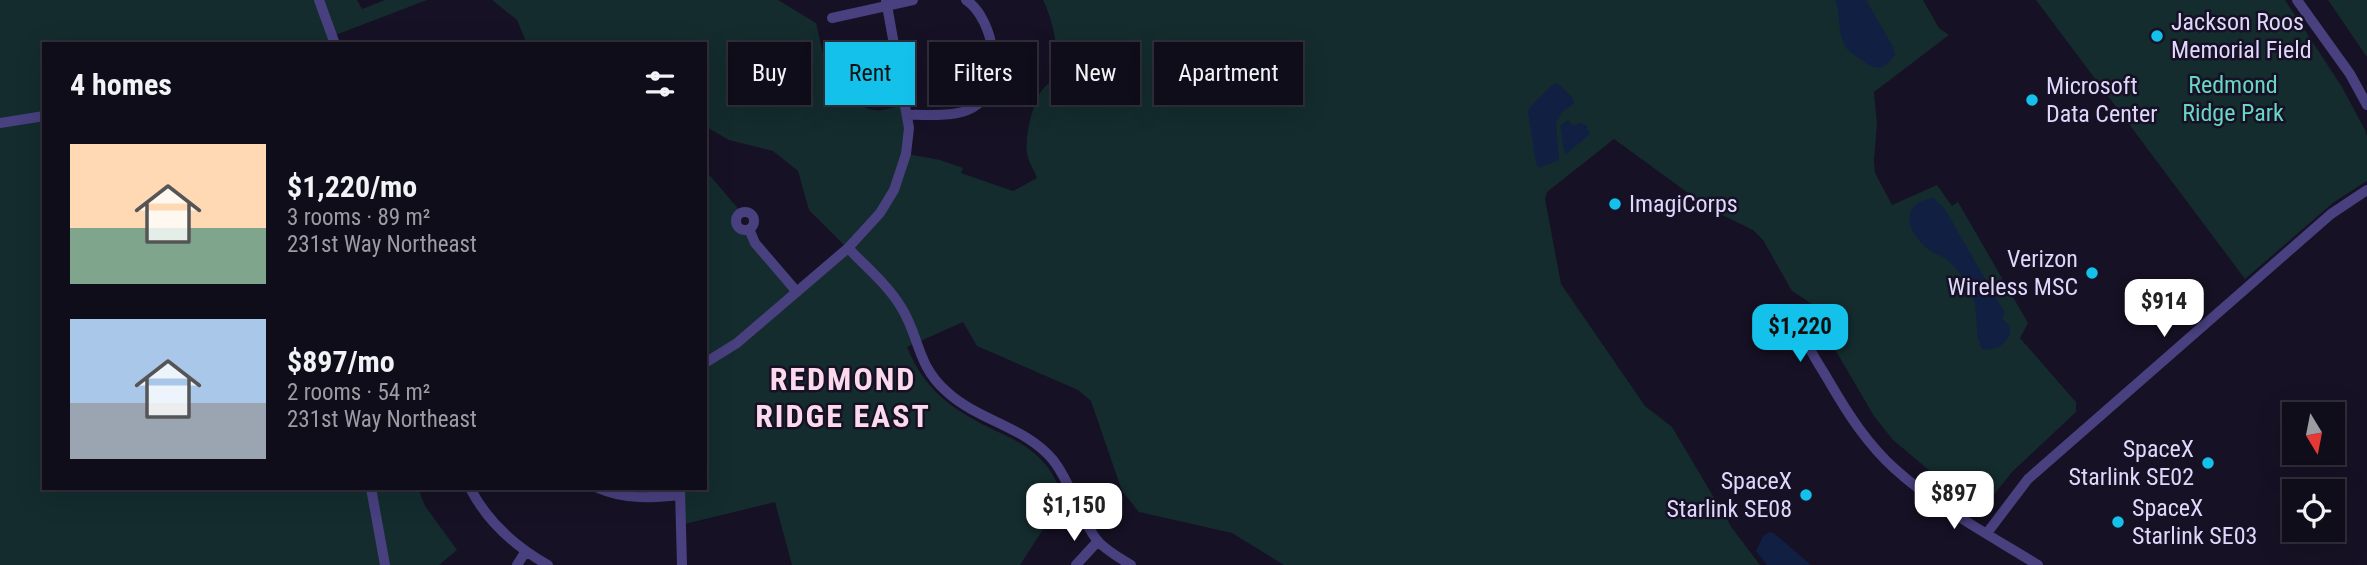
<!DOCTYPE html>
<meta charset="utf-8">
<style>
:root{--surface:#100d1b;--page:#1e1b28;--text:#f1f3f6;--muted:#9c9ca3;--line:#302d3a;--accent:#14c1eb}
body{margin:0;font-family:"Roboto Condensed",sans-serif;background:var(--page);color:var(--text);height:100vh;display:flex;flex-direction:column;font-size:26px;white-space:nowrap}
*{box-sizing:border-box;margin:0}
p{font-size:23px;color:var(--muted)}
.icon{flex:none;width:38px;height:38px;fill:none;stroke:currentColor;stroke-width:2;stroke-linecap:round;stroke-linejoin:round}
.map{position:relative;flex:1;overflow:hidden}
.side{position:absolute;left:42px;top:42px;width:665px;height:448px;display:flex;flex-direction:column;background:var(--surface);border-radius:0px;box-shadow:0 7px 28px #0002,0 0 0 2px var(--line)}
.side>*{flex:none}
.top-card{position:absolute;left:728px;top:42px;width:665px;height:63px;display:flex;gap:14px}
.needle{width:46px;rotate:170deg}
.buttons{position:absolute;left:2282px;top:402px;display:grid;gap:14px}
.buttons a{display:grid;place-items:center;width:63px;height:63px;border-radius:0px;background:var(--surface);box-shadow:0 7px 28px #0002,0 0 0 2px var(--line);font-size:35px}
.price{position:absolute;translate:-50% -60px;padding:0 16px;border-radius:14px;background:#fff;color:#222;font-size:23px;line-height:46px;filter:drop-shadow(0 2px 4px #0008)}
.price::after{content:'';position:absolute;left:50%;top:42px;width:21px;height:16px;margin-left:-10px;background:inherit;clip-path:polygon(0 0,100% 0,50% 100%)}
.price.selected{background:var(--accent);color:#111}
ul{padding:0;list-style:none}
li{display:flex;align-items:center;gap:21px;height:175px;padding:0 28px}
li span{display:grid;place-items:center;flex:none;width:196px;height:140px;border-radius:0px;color:#555}
li>.icon{margin-inline-start:auto}
span .icon{width:84px;height:84px;fill:#fffc;stroke-width:1}
li b{font-size:30px}
h2{display:flex;justify-content:space-between;align-items:center;height:84px;padding:0 28px;font-size:30px}
.pill{padding:0 24px;border-radius:0px;background:var(--surface);box-shadow:0 7px 28px #0002,0 0 0 2px var(--line);font-size:24px;line-height:63px}
.pill.selected{background:var(--accent);color:#111}
.map>svg:first-child{display:block}
.green{fill:#142c2e}
.water{fill:#111f43}
.lines{fill:none;stroke-linecap:round;stroke-linejoin:round}
.minor{stroke:#48407f;stroke-width:10}
.poi-dot{fill:#14c1eb;stroke:#161124;stroke-width:2.5}
.labels{text-anchor:middle;stroke-width:5;stroke-linejoin:round;paint-order:stroke}
.poi-label{font-size:24px;fill:#dfd7fc;stroke:#161124;text-anchor:start}
.park-label{font-size:24px;fill:#69d6c5;stroke:#161124}
.district-label{font-size:32px;font-weight:bold;letter-spacing:2px;fill:#fcd9ec;stroke:#161124}
</style>
<div class="map">
<svg width="2367" height="565" viewBox="0 0 2367 565">
<rect width="100%" height="100%" fill="#161124"/>
<path class="green" d="M0,0H357L362,9L385,0H427L333,36L335,44H44V488H418L425,506L457,550L439,565H0Z
M492,0H778L816,23L826,66L840,63C845,81 851,106 873,110C882,112 897,106 906,104L907,154L940,160L963,168L961,173L1013,191L1037,178C1034,170 1028,161 1027,153C1025,135 1031,111 1039,95C1042,88 1049,84 1053,78C1063,61 1052,17 1043,0H1923L1939,28L1949,35L1874,92L1877,124L1874,160L1875,173L1892,205L1937,185L1952,206L1958,202L2028,323L2020,338L2076,402V412L2012,472L1984,507L1974,508L1893,440L1874,416L1830,341L1818,308L1792,291L1763,240L1753,230L1710,209L1614,139L1547,192L1545,199L1561,284L1645,406L1672,427L1732,528L1760,565H1284L1232,533L1139,512L1122,491L1091,401L1078,390L977,346L963,322L907,347C924,389 950,408 990,428C1011,438 1030,446 1045,464C1053,473 1058,485 1064,497L1020,565H792L775,502L681,525L680,496L659,498L598,488H705V170L741,212L735,220L737,226L746,230L797,292L847,248L809,210L798,171L773,151L729,140L705,126V44H527L517,20Z
M2036,0H2285L2342,87L2365,130L2367,136V181L2334,202L2245,279Z
M2328,0H2367V57Z
M873,59L877,78L892,93L894,104C858,110 851,96 843,64Z"/>
<path class="water" d="M1836,0H1866L1893,47L1895,54C1885,72 1874,70 1860,59C1854,55 1847,51 1844,44C1838,31 1840,14 1836,0Z
M1557,83L1573,98L1574,103L1562,112L1556,123L1559,160L1539,168L1536,163L1528,112L1530,107L1552,85Z
M1568,120L1573,126L1579,123L1586,125L1590,134L1565,155L1560,126Z
M1933,198L1944,208L2005,313L2002,318L2010,327V334C2004,346 1995,351 1982,349C1973,330 1980,309 1970,290C1965,280 1959,271 1951,263C1944,256 1935,254 1928,249C1906,232 1899,203 1933,198Z
M1769,532L1774,533L1811,565H1767L1756,551L1763,536Z"/>
<g class="lines">
<path class="minor" d="M319,0L335,44
M2297,0L2350,74L2367,105
M832,18L913,0
M907,115C927,114 954,118 972,108C1007,90 995,19 966,0
M0,123L44,116
M736 221a9 9 0 1 1 18 0a9 9 0 1 1-18 0Z
M749,229L755,243L797,292
M848,248C866,267 888,285 901,307C920,337 916,364 946,391C978,421 1025,426 1053,460C1072,484 1078,516 1097,540C1105,550 1120,558 1131,565
M1802,326C1806,347 1819,364 1830,383C1848,414 1868,445 1895,469C1937,507 1989,535 2038,565
M705,363L737,343L848,248L880,213L894,190L906,154L909,128L886,0
M371,488L385,565
M470,488C487,521 516,547 548,565
M598,488C625,500 652,498 680,495
M680,491L682,565
M1987,533L2028,479L2331,214L2367,190
M517,565L526,551
M1076,565L1098,541"/>
</g>
<g class="poi-dot">
<circle cx="2157" cy="36" r="7"/>
<circle cx="2032" cy="100" r="7"/>
<circle cx="1615" cy="204" r="7"/>
<circle cx="2092" cy="273" r="7"/>
<circle cx="2208" cy="463" r="7"/>
<circle cx="1806" cy="495" r="7"/>
<circle cx="2118" cy="522" r="7"/>
</g>
<g class="labels">
<g class="poi-label">
<text x="2171" y="30">Jackson Roos<tspan x="2171" dy="28">Memorial Field</tspan></text>
<text x="2046" y="94">Microsoft<tspan x="2046" dy="28">Data Center</tspan></text>
<text x="1629" y="212">ImagiCorps</text>
<text x="2078" y="267" text-anchor="end">Verizon<tspan x="2078" dy="28">Wireless MSC</tspan></text>
<text x="2194" y="457" text-anchor="end">SpaceX<tspan x="2194" dy="28">Starlink SE02</tspan></text>
<text x="1792" y="489" text-anchor="end">SpaceX<tspan x="1792" dy="28">Starlink SE08</tspan></text>
<text x="2132" y="516">SpaceX<tspan x="2132" dy="28">Starlink SE03</tspan></text>
</g>
<g class="park-label">
<text x="2233" y="93">Redmond<tspan x="2233" dy="28">Ridge Park</tspan></text>
</g>
<g class="district-label">
<text x="843" y="390">REDMOND<tspan x="843" dy="37">RIDGE EAST</tspan></text>
</g>
</g>
</svg>
<div class="buttons">
<a><svg class="needle" viewBox="-14 -14 28 28"><path d="M0-13l5 13h-10z" fill="#e53935"/><path d="M0 13l5-13h-10z" fill="#9c9ca3"/></svg></a>
<a><svg class="icon" aria-label="locate" viewBox="0 0 24 24"><circle cx="12" cy="12" r="6"/><path d="M12 2v4M12 18v4M2 12h4M18 12h4"/></svg></a>
</div>
<b class="price" style="left:2164px;top:339px">$914</b>
<b class="price selected" style="left:1800px;top:364px">$1,220</b>
<b class="price" style="left:1954px;top:531px">$897</b>
<b class="price" style="left:1074px;top:543px">$1,150</b>
<div class="top-card">
<a class="pill">Buy</a>
<a class="pill selected">Rent</a>
<a class="pill">Filters</a>
<a class="pill">New</a>
<a class="pill">Apartment</a>
</div>
<section class="side">
<h2>4 homes<svg class="icon" aria-label="filters" viewBox="0 0 24 24"><path d="M4 7h16M4 17h16"/><circle cx="9" cy="7" r="2"/><circle cx="15" cy="17" r="2"/></svg></h2>
<ul>
<li><span style="background:linear-gradient(#ffd9b3 60%,#7fa58c 0)"><svg class="icon" aria-label="home" viewBox="0 0 24 24"><path d="M3 11l9-7 9 7M6 9v11h12V9"/></svg></span><div><b>$1,220/mo</b><p>3 rooms · 89 m²</p><p>231st Way Northeast</p></div></li>
<li><span style="background:linear-gradient(#a9c7e8 60%,#9aa5b1 0)"><svg class="icon" aria-label="home" viewBox="0 0 24 24"><path d="M3 11l9-7 9 7M6 9v11h12V9"/></svg></span><div><b>$897/mo</b><p>2 rooms · 54 m²</p><p>231st Way Northeast</p></div></li>
</ul>
</section>
</div>
